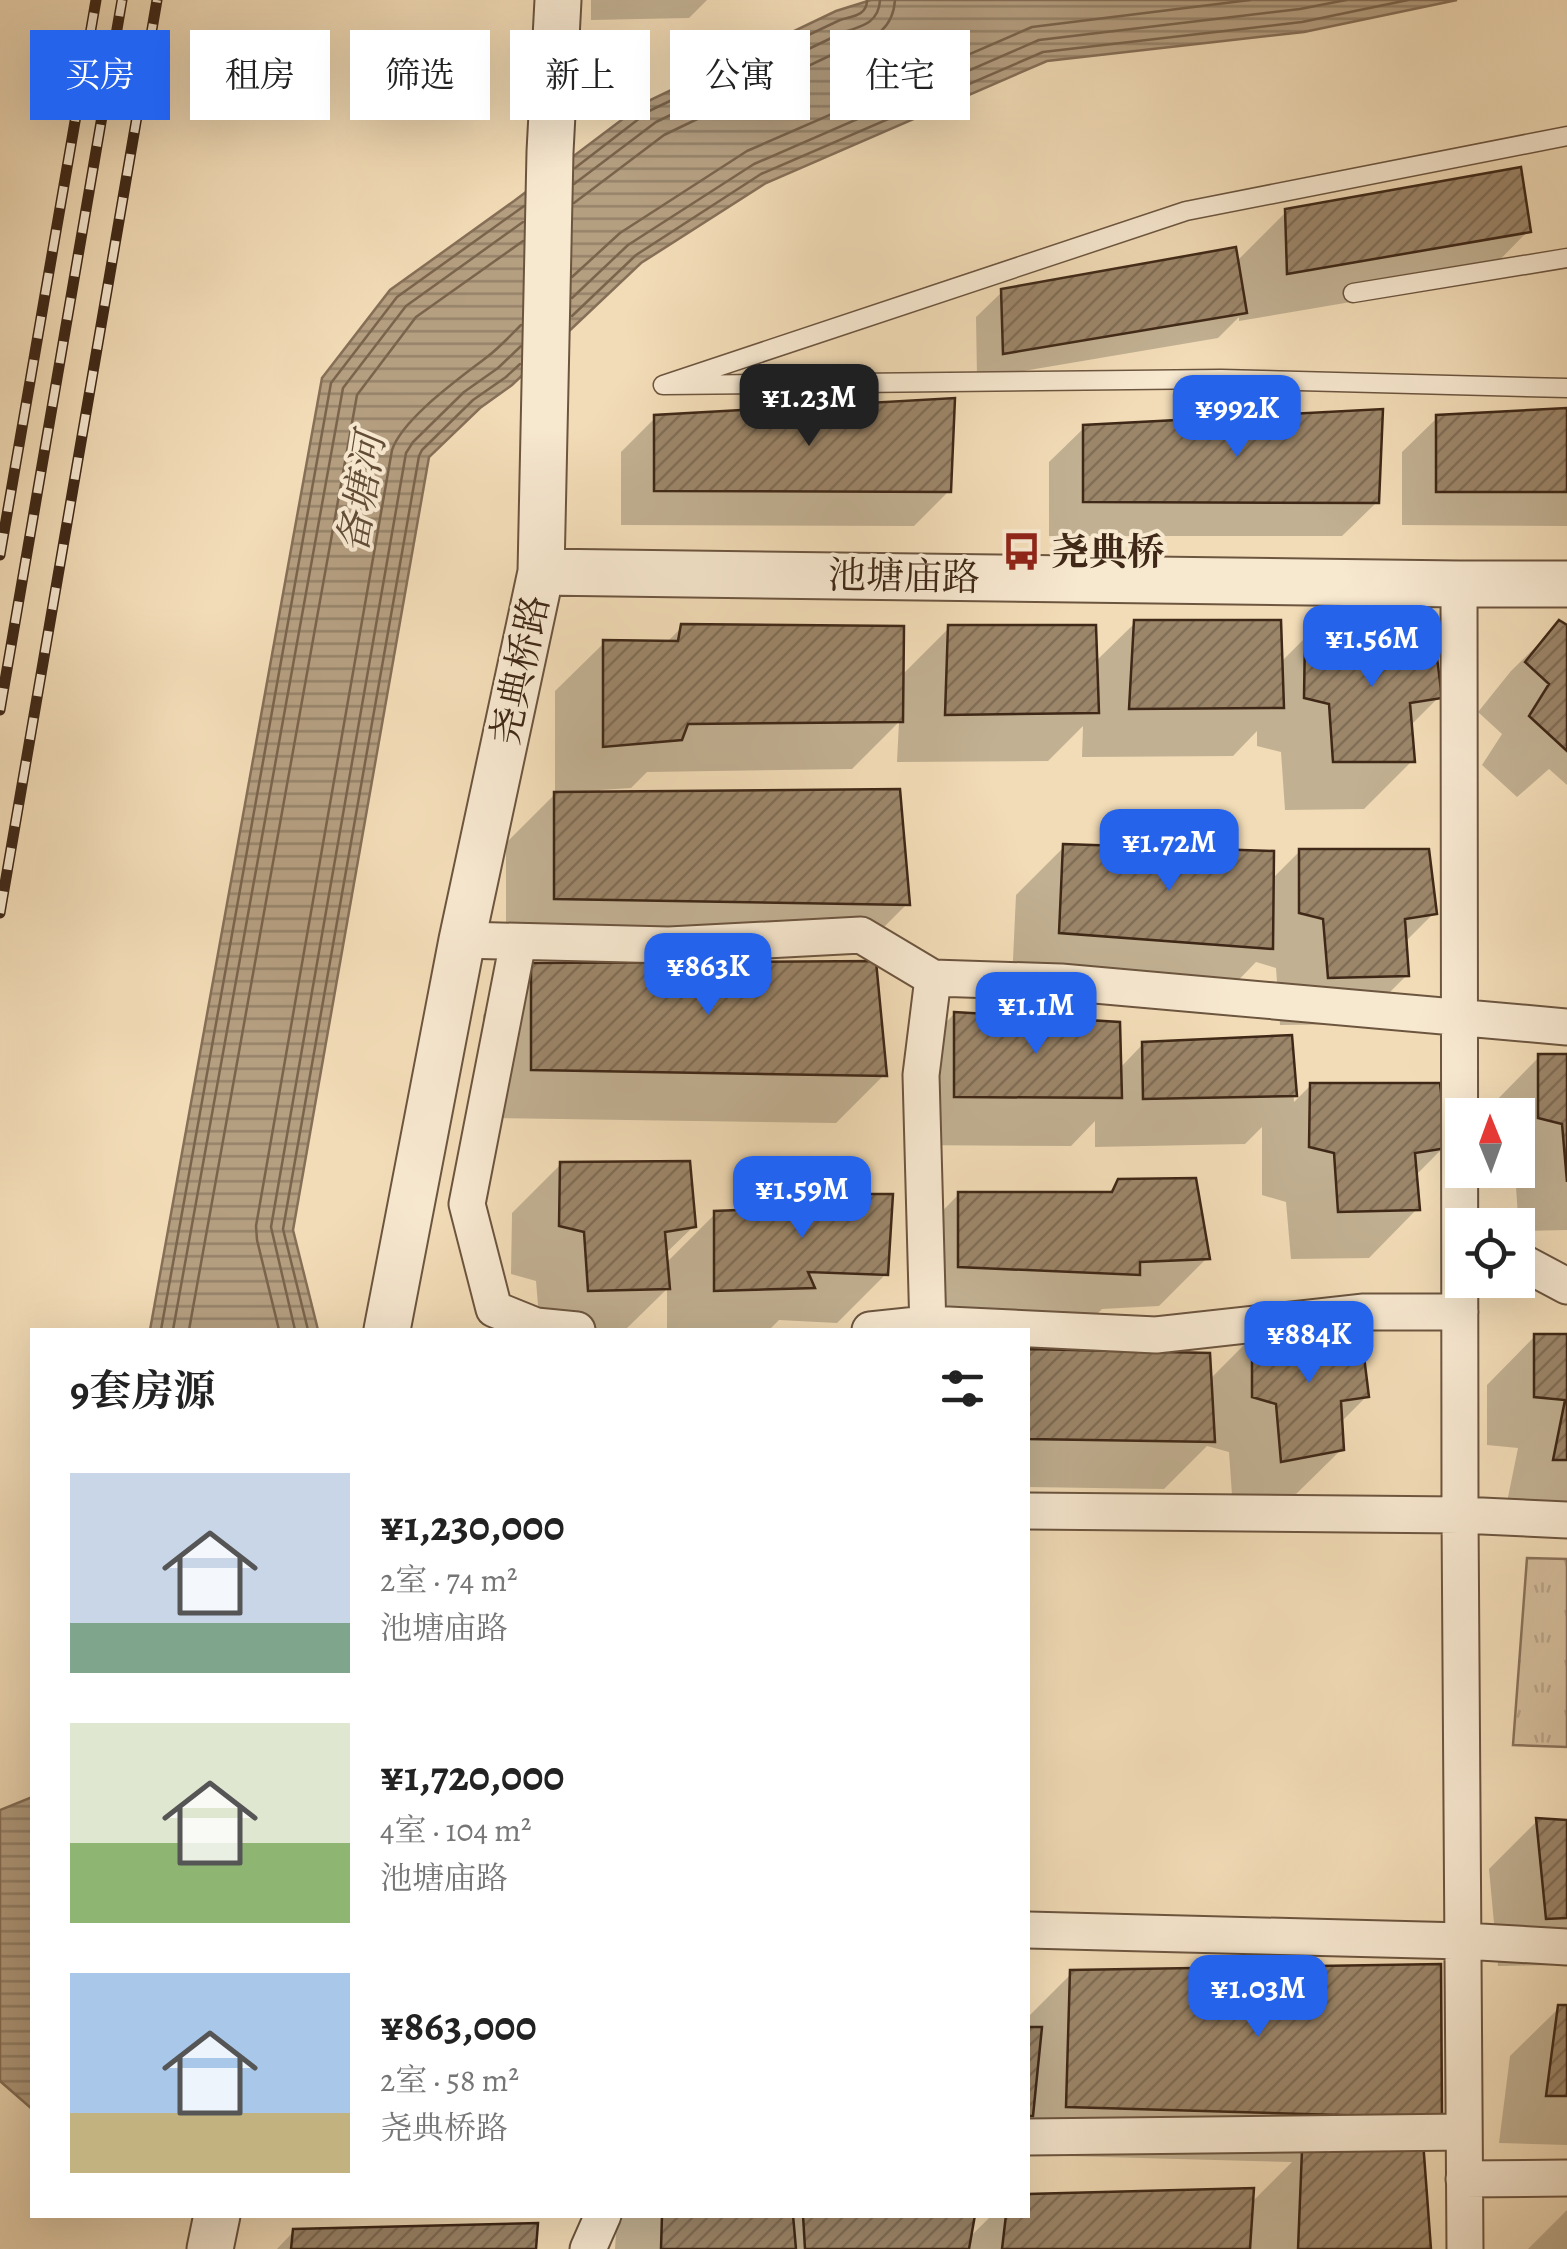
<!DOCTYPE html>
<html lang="zh">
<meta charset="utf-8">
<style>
:root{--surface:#fff;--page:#f2f2f2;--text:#222;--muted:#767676;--accent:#2563eb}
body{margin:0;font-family:Alegreya,"Noto Serif SC",serif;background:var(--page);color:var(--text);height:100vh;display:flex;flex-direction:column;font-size:38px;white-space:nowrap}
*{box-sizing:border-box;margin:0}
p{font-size:32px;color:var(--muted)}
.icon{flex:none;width:55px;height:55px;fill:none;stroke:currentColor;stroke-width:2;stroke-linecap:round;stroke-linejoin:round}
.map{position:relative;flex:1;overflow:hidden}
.panel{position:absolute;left:30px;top:1328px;width:1000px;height:890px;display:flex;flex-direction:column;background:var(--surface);border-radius:0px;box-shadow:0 10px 40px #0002}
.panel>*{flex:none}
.hud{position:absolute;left:30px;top:30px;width:1000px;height:90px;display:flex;gap:20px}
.needle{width:65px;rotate:359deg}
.tools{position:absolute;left:1445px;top:1098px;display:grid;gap:20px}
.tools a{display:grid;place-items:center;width:90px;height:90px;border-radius:0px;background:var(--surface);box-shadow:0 10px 40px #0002;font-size:50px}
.price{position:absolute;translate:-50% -85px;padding:0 22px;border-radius:20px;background:var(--accent);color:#fff;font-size:32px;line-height:65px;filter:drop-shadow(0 2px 5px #0008)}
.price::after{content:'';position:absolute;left:50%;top:60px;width:30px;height:22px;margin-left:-15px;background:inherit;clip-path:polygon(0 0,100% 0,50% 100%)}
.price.current{background:#222;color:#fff}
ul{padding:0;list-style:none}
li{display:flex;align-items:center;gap:30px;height:250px;padding:0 40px}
li span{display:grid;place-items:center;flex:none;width:280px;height:200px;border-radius:0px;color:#555}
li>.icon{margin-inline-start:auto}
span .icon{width:120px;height:120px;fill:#fffc;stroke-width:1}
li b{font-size:42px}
h2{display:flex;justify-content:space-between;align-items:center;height:120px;padding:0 40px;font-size:42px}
.chip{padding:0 35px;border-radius:0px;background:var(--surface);box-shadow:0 10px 40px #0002;font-size:35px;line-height:90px}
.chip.current{background:var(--accent);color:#fff}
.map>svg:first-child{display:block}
.grass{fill:url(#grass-tufts);stroke:#8a725a;stroke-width:2.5}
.water{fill:url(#water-rules);stroke:#866f57;stroke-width:2.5}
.shadow{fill:#0003}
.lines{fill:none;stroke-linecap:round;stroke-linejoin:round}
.shore{stroke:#7a644c;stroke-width:2.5}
.building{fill:url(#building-hatch);stroke:#3f2817;stroke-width:2.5}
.service-casing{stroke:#6c553f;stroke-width:21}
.minor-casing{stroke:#6c553f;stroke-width:39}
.tertiary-casing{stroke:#6c553f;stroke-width:49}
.service{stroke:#f7e8d0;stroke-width:18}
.minor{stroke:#f7e8d0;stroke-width:35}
.tertiary{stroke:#f7e8d0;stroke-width:45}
.rail-casing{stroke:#3f2817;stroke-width:11}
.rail{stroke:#f7e8d0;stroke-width:8;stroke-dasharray:22;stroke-linecap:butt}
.labels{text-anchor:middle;stroke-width:8;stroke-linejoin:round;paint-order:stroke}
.poi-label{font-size:38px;font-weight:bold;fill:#3f2817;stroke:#f7e8d0;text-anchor:start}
.street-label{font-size:38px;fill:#3f2817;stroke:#f7e8d0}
.water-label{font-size:40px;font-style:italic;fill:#624c37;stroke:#f7e8d0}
</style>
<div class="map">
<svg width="1567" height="2249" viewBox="0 0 1567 2249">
<defs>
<pattern id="grass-tufts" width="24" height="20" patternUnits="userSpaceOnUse" patternTransform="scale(2.5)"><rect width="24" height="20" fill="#d4bd9c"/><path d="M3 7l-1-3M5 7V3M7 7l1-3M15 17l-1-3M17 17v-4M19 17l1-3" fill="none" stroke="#b7a286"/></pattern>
<pattern id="water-rules" width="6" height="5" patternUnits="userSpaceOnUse" patternTransform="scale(2.5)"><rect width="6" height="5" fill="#b59f81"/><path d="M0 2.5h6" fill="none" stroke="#958269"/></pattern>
<pattern id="building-hatch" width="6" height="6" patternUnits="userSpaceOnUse" patternTransform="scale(2.5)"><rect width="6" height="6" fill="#9c866a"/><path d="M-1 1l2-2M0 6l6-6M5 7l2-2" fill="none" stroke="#816e56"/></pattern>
</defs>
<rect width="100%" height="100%" fill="#f2dcb7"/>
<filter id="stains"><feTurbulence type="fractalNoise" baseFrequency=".002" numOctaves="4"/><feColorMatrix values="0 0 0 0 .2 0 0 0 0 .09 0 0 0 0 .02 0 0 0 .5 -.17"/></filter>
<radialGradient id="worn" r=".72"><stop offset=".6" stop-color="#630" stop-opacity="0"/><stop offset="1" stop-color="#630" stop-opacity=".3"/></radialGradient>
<path class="grass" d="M1527,1558L1567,1559V1747L1513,1745Z"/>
<path class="water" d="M871,0H1457L1304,32L1047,61L766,183L641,263L512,385L480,408L429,457L293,1230L318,1330H150L322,378L390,290L514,201L644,103L836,11Z
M32,1797V2109L0,2081V1810Z"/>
<path class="shadow" d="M591,0H707L689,18L591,20Z
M1287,211L1528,231L1480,280L1239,321V317L1218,338L977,379L976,317L1003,291L1236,262Z
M1567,411V526L1402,525V452L1437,418Z
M656,417L949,491L914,526L621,525V452Z
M1084,428L1377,502L1342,536H1049V462Z
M1135,623L1280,663L1306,637L1439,697L1409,727L1412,761L1364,809L1285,810L1281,752L1257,746V731L1233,756L1082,757L1083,726L1048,761L897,762L899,722L852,769L647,772L631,788L600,790V794L907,904L859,952L506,947V843L555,794V691L604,643L665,644L682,627L901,676L949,628L1095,662Z
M1560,623L1567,628V785L1549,769L1517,797L1482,765L1502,734L1478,712L1511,671Z
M1064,847L1271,880L1300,851L1434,913L1404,943L1407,975L1358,1024L1280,1025L1276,968L1256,962L1222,997L1012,981L1016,895Z
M532,966L884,1075L836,1123L484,1118L483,1015Z
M954,1014L1119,1069L1143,1044L1289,1038L1294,1102L1311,1085L1444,1147L1415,1176L1417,1209L1369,1258L1291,1259L1286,1202L1262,1195V1127L1245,1144L1095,1147V1121L1071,1146L906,1145V1063Z
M1539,1057H1567V1230L1519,1231L1515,1172L1505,1170H1518V1115H1491V1106Z
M561,1164L694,1226L664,1255L665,1264L715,1214L774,1211L789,1196L886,1274L837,1323L779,1320L769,1330H667V1289L625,1330H540L536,1281L511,1274L512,1213Z
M1119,1182L1207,1258L1159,1306L1102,1309L1089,1322L910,1314L911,1243L959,1194H1107Z
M1253,1336L1367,1396L1340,1423L1342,1449L1293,1497L1233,1509L1229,1452L1207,1446L1164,1489L1028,1487V1352L1208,1356L1209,1380Z
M1535,1336H1567V1507H1506L1518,1448L1487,1445V1385Z
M1537,1821L1567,1822V1965L1498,1966L1489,1869Z
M1439,1966L1412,2144L1429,2249H615L617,2215H973L969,2238L992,2215H1028V2196L1251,2191L1250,2204L1292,2162L1028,2155V2017L1072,1973Z
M1559,2008H1567V2145L1499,2143L1510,2056Z
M1567,2210V2249H1528Z
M294,2231L534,2249H277Z"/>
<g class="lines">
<path class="shore" d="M575,168L649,111L840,20C852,16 867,16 867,0
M574,184L656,122L844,32C863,26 879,22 880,0
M574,203L664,135L850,46C875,38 893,29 895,0
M572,277L620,233L747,151L1032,27L1250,0
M572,298L628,245L754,164L1039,40L1300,9L1346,0
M572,316L636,255L761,174L1043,52L1302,22L1408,0
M161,1330L331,383L397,297L524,206
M173,1330L343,388L406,306L523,222
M189,1330L357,395L416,317L523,241
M279,1330L257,1240L256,1226L392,450C403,418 460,378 487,357C499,348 510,336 521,325
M295,1330L271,1227L406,453L413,442L464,392L498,368L521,346
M308,1330L283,1229L419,456L422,450L473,400L506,377L520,364"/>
</g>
<path class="building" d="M1521,167L1531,232L1287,274L1285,209Z
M1236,247L1247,313L1003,354L1001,289Z
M955,398L951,492L654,491V415Z
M1567,408V492H1436V415Z
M1383,409L1379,503L1083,502V425Z
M1134,620H1281L1284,708L1129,709Z
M1559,620L1567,625V751L1529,716L1549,684L1525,662Z
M681,624L904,626L903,722L688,724L682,740L603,747V640L678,641Z
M948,625H1096L1099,713L945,715Z
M1434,633L1442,698L1410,703L1415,762H1333L1329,704L1304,698L1305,634Z
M900,789L910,905L554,899V792Z
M1063,844L1274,851L1273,949L1059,933Z
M1299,849H1429L1437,914L1405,919L1409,976L1328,978L1323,919L1299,913Z
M876,961L887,1076L531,1070V963Z
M954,1012L1120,1022L1122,1098L954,1097Z
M1292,1035L1297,1096L1143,1099L1142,1042Z
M1538,1054H1567V1182L1562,1124L1538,1118Z
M1310,1083H1440L1447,1148L1415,1153L1420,1210L1338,1212L1334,1153L1309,1147Z
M690,1161L696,1227L665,1232L670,1289L588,1291L584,1232L559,1226L560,1162Z
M1196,1178L1210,1259L1140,1262V1275L958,1267V1192H1112L1118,1179Z
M788,1194H893L888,1275L808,1272L815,1288L714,1291V1211L788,1208Z
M1361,1332L1369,1397L1341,1401L1344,1450L1281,1462L1276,1404L1252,1397V1333Z
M1534,1334H1567V1460H1553L1565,1400L1534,1397Z
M1028,1349L1210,1353L1215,1442L1028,1439Z
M1536,1818L1567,1820V1918L1546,1919Z
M1441,1964L1442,2118L1066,2107L1070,1970Z
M1558,2005H1567V2096H1546Z
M1028,2027H1042L1033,2116H1028Z
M1423,2141L1431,2249H1298L1302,2150Z
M1254,2188L1250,2249H1002L1006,2215H1028V2194Z
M662,2215H793L796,2249H661Z
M803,2215H975L969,2249H805Z
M538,2223L536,2249H291L293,2229Z"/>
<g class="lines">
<defs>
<path id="service" d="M1567,136L1186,211L663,385L1221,379L1567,388
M1353,293L1567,258"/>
<path id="minor" d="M1459,584L1460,1515L1465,2249
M462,940L669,945L861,935L933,978
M518,942L467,1204L494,1309L536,1326L577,1330
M1518,1260L1567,1286
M870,1330L927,1324L1156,1335L1364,1312H1460
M928,1330L921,1075L933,978L1061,982L1567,1027
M1028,1511L1460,1515L1567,1520
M1028,1930L1463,1941L1567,1947
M1028,2137L1464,2132
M1464,2179L1567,2178
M588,2249L603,2215"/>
<path id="tertiary" d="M541,572L1459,584H1567
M387,1330L462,940L541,572L550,152L558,0
M210,2249L217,2215"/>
</defs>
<use href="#service" class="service-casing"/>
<use href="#minor" class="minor-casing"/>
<use href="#tertiary" class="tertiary-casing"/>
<use href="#service" class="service"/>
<use href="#minor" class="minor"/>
<use href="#tertiary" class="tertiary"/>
<defs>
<path id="rail" d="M0,555L96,0
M0,710L122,0
M0,913L157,0"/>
</defs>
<use href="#rail" class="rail-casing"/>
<use href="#rail" class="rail"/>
</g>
<defs>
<symbol id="bus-bare" viewBox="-9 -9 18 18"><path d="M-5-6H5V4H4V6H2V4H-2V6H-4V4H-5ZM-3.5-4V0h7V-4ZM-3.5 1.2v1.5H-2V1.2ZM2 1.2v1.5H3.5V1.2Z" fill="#8f2418" stroke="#f7e8d0" stroke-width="2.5" paint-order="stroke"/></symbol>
</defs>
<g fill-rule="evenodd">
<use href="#bus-bare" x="994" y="524" width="55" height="55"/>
</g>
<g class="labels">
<g class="poi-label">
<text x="1051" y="565">尧典桥</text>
</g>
<g class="street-label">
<text transform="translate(904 576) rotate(1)" y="13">池塘庙路</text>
<text transform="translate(520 670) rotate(-78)" y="13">尧典桥路</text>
</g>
<g class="water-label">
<text transform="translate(361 493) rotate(-81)" y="14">备塘河</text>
</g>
</g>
<rect width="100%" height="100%" filter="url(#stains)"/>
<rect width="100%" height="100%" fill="url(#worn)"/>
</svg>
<div class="tools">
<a><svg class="needle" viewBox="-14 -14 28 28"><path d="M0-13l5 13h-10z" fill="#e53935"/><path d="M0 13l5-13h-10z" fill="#767676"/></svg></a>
<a><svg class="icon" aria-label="locate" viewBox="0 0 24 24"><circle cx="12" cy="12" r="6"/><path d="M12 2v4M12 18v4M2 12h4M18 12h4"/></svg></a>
</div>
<b class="price current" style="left:809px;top:449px">¥1.23M</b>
<b class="price" style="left:1237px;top:460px">¥992K</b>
<b class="price" style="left:1372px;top:690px">¥1.56M</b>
<b class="price" style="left:1169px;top:894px">¥1.72M</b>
<b class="price" style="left:708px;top:1018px">¥863K</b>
<b class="price" style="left:1036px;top:1057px">¥1.1M</b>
<b class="price" style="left:802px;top:1241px">¥1.59M</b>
<b class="price" style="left:1309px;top:1386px">¥884K</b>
<b class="price" style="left:1258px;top:2040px">¥1.03M</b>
<div class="hud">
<a class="chip current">买房</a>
<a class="chip">租房</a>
<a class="chip">筛选</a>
<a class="chip">新上</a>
<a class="chip">公寓</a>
<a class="chip">住宅</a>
</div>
<section class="panel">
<h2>9套房源<svg class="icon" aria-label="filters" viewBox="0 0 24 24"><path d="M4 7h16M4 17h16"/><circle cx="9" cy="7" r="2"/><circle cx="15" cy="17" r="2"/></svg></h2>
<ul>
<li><span style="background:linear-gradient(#c9d6e8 75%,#7fa58c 0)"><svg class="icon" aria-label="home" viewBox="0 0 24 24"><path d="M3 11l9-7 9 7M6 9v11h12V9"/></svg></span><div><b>¥1,230,000</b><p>2室 · 74 m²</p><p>池塘庙路</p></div></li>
<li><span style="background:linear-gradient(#dfe7d0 60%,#8fb573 0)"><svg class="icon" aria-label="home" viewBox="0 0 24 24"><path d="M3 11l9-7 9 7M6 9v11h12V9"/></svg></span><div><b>¥1,720,000</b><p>4室 · 104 m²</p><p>池塘庙路</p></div></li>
<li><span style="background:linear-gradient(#a9c7e8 70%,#c2b280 0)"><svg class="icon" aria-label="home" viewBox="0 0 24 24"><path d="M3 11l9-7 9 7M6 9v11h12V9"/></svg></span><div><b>¥863,000</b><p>2室 · 58 m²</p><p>尧典桥路</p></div></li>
</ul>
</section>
</div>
